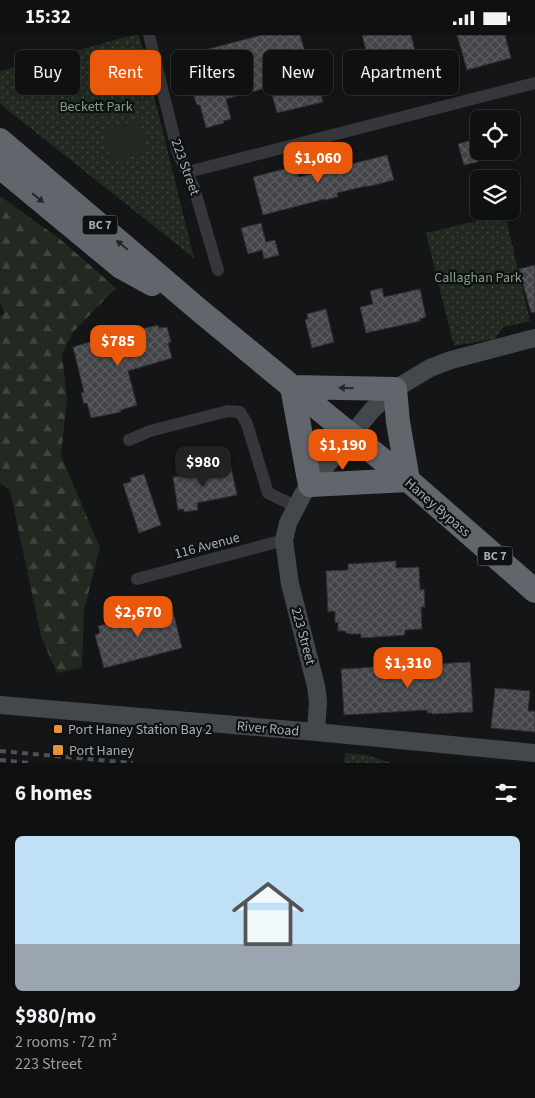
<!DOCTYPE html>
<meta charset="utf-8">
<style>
:root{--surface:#0f1010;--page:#181919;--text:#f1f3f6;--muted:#9b9d9f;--line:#2f3030;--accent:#ea580c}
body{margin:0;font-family:"Source Sans 3",sans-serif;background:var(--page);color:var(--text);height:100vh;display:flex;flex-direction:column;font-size:19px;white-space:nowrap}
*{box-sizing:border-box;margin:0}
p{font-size:16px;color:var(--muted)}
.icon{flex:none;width:28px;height:28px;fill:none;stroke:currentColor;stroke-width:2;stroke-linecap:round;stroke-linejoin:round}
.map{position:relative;height:728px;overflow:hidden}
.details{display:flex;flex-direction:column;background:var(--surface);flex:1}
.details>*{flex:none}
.hud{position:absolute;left:15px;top:15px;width:505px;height:45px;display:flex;gap:10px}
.controls{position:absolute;left:470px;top:75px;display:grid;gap:10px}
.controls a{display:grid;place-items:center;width:50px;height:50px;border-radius:8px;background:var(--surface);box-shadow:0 2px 8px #0003,0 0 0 1px var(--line);font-size:25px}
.price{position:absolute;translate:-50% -42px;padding:0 11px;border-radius:10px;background:var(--accent);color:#fff;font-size:16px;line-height:32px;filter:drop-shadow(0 1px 2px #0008)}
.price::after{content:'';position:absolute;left:50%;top:30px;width:15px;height:11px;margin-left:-8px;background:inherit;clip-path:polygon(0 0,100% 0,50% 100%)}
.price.on{background:#222;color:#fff}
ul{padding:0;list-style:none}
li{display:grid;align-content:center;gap:10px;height:265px;padding:0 15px}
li+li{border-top:1px solid var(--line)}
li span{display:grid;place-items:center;height:155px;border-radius:8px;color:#555}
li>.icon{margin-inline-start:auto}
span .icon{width:90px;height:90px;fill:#fffc;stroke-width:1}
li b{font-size:21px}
h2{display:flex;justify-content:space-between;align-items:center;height:60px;padding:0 15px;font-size:21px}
.chip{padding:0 18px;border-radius:8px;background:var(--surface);box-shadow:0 2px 8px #0003,0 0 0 1px var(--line);font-size:18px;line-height:45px}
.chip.on{background:var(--accent);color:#fff}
.status{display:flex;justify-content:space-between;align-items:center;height:35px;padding:0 25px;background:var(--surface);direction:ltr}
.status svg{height:14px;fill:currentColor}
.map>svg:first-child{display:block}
.grass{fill:url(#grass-dots)}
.forest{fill:url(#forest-firs)}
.garden{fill:#212921}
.building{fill:url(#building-cross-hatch);stroke:#2e2f32}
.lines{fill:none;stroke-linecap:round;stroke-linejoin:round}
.street{stroke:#36373b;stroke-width:12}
.secondary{stroke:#44474b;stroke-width:18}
.highway{stroke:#62666c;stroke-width:24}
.rail{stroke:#4d5054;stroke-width:4;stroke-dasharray:6 5;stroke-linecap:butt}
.oneway{fill:#242628}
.poi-dot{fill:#e99139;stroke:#0f1011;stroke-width:2}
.labels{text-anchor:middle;stroke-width:4.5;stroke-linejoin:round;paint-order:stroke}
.shield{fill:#0f1011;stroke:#797f84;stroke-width:1}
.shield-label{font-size:12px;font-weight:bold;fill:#a7aeb6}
.park-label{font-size:14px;fill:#82a07f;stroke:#0f1011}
.street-label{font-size:14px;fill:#a7aeb6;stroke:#0f1011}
.poi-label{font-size:14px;fill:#a7aeb6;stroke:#0f1011;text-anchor:start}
</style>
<div class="status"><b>15:32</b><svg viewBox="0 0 49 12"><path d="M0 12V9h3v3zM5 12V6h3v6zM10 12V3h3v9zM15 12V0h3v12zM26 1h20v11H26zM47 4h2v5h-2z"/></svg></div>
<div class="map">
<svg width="535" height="728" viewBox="0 0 535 728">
<defs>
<pattern id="grass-dots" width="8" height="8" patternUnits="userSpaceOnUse" patternTransform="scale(1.25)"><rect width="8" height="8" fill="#212921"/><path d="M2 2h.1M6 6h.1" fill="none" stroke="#3e463f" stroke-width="1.8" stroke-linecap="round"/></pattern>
<pattern id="forest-firs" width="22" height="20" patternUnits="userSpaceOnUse" patternTransform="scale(1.25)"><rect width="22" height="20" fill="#212921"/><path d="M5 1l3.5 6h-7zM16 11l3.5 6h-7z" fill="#3e463f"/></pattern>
<pattern id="building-cross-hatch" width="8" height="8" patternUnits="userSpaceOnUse" patternTransform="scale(1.25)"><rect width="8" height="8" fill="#434549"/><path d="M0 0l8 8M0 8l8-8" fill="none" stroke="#5b5d61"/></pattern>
</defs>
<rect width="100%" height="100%" fill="#141516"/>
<path class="grass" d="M134,0H139L194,223L0,69V36Z
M505,179L530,286L503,292L495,304L454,311L426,198Z
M345,718L367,720L391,728H344Z"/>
<path class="forest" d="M0,161L60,204L116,253L73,297L62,320L67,364L61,420L100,513L84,575L82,633L57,638L41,601L10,455L0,448V281L4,279L0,267Z"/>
<path class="garden" d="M138,85L147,117L111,126L103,95Z"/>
<path class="building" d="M262,0H300L311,36L315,35L323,67L277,78L270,52L226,64L231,84L223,86L224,88L206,93L200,70H197L193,59L184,23L193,18Z
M362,0H411L423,47L377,58Z
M457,0H505L511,23L467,35Z
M479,103V116L476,117L478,127L464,130L458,109Z
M387,120L394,145L366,152V151L337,158L338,162L325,165V164L263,180L253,142L296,131L299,142Z
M261,188L266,207L275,205L279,220L264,224L262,215L248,219L241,193Z
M535,230V277L531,278L519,234Z
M382,253L384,262L420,254L426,282L420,284V286L366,298L360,272L373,269L370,256Z
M326,274L334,307L312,313L305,285L308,284L307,279Z
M158,290L159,293L167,292L171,307L168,308L172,323L128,336L137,370L121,375V377L91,383L87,368L84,369L81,358L84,357L73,312L100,304Z
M231,432L237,460L197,468L198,475L184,477V474L178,475L173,442Z
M144,439L161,490L139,498L123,449L131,447L130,443Z
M396,526V533L419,532L420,555L424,554L425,572H421L422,594L405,595V600L361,603V599H350L346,598V596H338V587L335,588V576L328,577L326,536L348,535V529Z
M172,572L182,613L104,633L95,600L100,598L98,591Z
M470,627L473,677L432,679V678H427V675L344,680L341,634Z
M495,653L530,656L528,676H535V697L491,693Z"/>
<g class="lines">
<path class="street" d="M149,0L178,118L194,153L218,235
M188,137L535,48
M129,405L150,396L228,376L240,377L247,389L268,458L295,471
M137,544L284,505"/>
<path class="secondary" d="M0,670L316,697L535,718
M316,697L318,666L316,651L290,549L284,505L288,488L303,459L372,375L395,354L430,333L451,325L535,303"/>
<path class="highway" d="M0,105L199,275L336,388L408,445L535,556
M0,132L121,232L152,249
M292,352L310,450L408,445
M292,352L395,354L398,387L408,445"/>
<path class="rail" d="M0,716L133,728
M0,725L30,728"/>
</g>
<defs><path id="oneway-solid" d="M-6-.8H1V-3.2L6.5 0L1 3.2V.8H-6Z" transform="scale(1.25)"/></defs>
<g class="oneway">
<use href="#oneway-solid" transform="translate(38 163) rotate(39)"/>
<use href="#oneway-solid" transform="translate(122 210) rotate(-140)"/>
<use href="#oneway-solid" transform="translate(346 353) rotate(-179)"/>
</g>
<g class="poi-dot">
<rect x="53" y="689" width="10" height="10" rx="2.5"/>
<rect x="52" y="709" width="12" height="12" rx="2.5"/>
</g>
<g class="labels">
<g class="shield">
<rect x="82.5" y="180.5" width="35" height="19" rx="4"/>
<rect x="477.5" y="511.5" width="35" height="19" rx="4"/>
</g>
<g class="shield-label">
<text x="100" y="194">BC 7</text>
<text x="495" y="525">BC 7</text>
</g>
<g class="park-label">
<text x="96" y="76">Beckett Park</text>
<text x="478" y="247">Callaghan Park</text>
</g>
<g class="street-label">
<text transform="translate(186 132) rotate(70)" y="5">223 Street</text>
<text transform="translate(438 472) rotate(41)" y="5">Haney Bypass</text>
<text transform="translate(207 510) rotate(-15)" y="5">116 Avenue</text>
<text transform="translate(304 601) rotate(75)" y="5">223 Street</text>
<text transform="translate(268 693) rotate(5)" y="5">River Road</text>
</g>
<g class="poi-label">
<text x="68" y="699">Port Haney Station Bay 2</text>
<text x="69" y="720">Port Haney</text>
</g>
</g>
</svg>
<div class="controls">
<a><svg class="icon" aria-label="locate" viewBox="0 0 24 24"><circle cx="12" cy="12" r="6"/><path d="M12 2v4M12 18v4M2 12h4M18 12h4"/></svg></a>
<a><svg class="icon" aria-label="layers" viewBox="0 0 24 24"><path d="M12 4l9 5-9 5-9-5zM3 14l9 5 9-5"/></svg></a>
</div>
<b class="price" style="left:318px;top:149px">$1,060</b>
<b class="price" style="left:118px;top:332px">$785</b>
<b class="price" style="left:343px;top:436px">$1,190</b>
<b class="price on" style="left:203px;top:453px">$980</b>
<b class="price" style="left:138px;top:603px">$2,670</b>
<b class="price" style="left:408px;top:654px">$1,310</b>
<div class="hud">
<a class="chip">Buy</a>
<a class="chip on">Rent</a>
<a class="chip">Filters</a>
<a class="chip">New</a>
<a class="chip">Apartment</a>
</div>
</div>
<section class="details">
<h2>6 homes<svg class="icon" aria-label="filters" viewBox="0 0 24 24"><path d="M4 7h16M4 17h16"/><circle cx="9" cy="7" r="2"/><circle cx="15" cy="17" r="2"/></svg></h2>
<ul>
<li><span style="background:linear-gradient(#bfe0f5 70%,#9aa5b1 0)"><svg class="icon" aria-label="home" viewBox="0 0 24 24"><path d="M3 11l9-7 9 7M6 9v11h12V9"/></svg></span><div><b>$980/mo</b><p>2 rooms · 72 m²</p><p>223 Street</p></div></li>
</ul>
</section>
